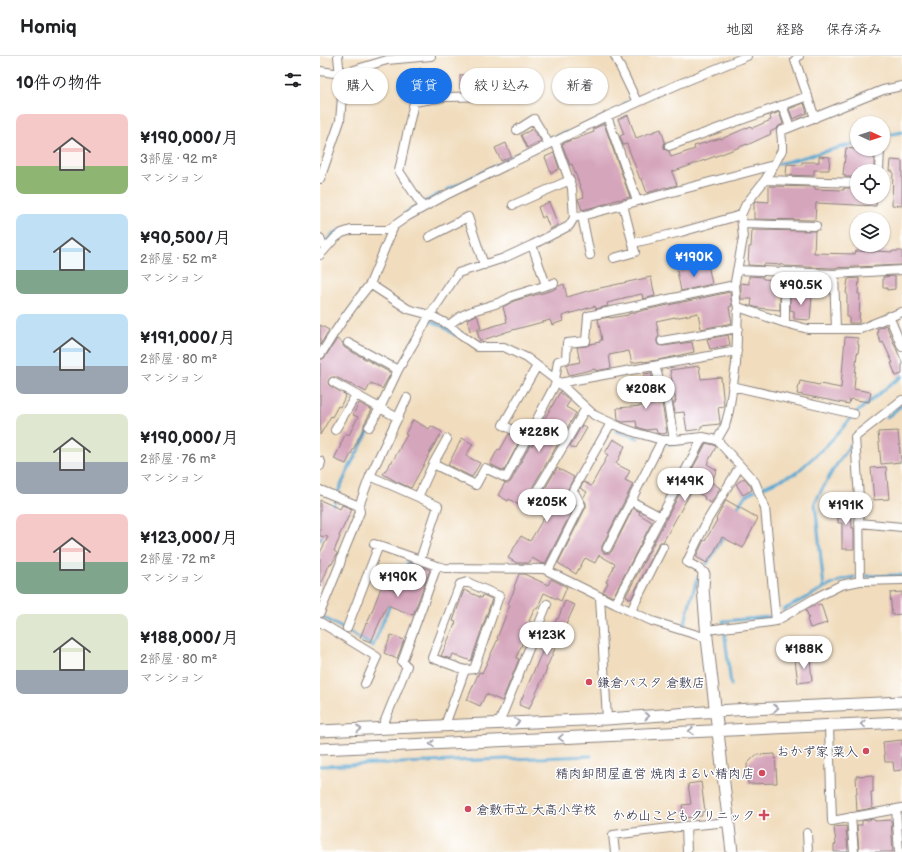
<!DOCTYPE html>
<html lang="ja">
<meta charset="utf-8">
<style>
:root{--surface:#fff;--page:#f2f2f2;--text:#202124;--muted:#757577;--line:#e0e0e0;--accent:#1a73e8}
body{margin:0;font-family:"Balsamiq Sans","Klee One",sans-serif;background:var(--page);color:var(--text);height:100vh;display:flex;flex-direction:column;font-size:15px;white-space:nowrap}
*{box-sizing:border-box;margin:0}
p{font-size:13px;color:var(--muted)}
.icon{flex:none;width:22px;height:22px;fill:none;stroke:currentColor;stroke-width:2;stroke-linecap:round;stroke-linejoin:round}
.map{position:relative;flex:1;overflow:hidden}
.sheet{display:flex;flex-direction:column;background:var(--surface);width:320px}
.sheet>*{flex:none}
.hud{position:absolute;left:12px;top:12px;width:380px;height:36px;display:flex;gap:8px}
.needle{width:26px;rotate:93deg}
.fabs{position:absolute;left:530px;top:60px;display:grid;gap:8px}
.fabs a{display:grid;place-items:center;width:40px;height:40px;border-radius:50%;background:var(--surface);box-shadow:0 1px 3px #0004;font-size:20px}
.price{position:absolute;translate:-50% -34px;padding:0 9px;border-radius:14px;background:#fff;color:#222;font-size:13px;line-height:26px;filter:drop-shadow(0 1px 2px #0008)}
.price::after{content:'';position:absolute;left:50%;top:24px;width:12px;height:9px;margin-left:-6px;background:inherit;clip-path:polygon(0 0,100% 0,50% 100%)}
.price.selected{background:var(--accent);color:#fff}
ul{padding:0;list-style:none}
li{display:flex;align-items:center;gap:12px;height:100px;padding:0 16px}
li span{display:grid;place-items:center;flex:none;width:112px;height:80px;border-radius:8px;color:#555}
li>.icon{margin-inline-start:auto}
span .icon{width:48px;height:48px;fill:#fffc;stroke-width:1}
li b{font-size:17px}
h2{display:flex;justify-content:space-between;align-items:center;height:48px;padding:0 16px;font-size:17px}
.chip{padding:0 14px;border-radius:18px;background:var(--surface);box-shadow:0 1px 3px #0004;font-size:14px;line-height:36px}
.chip.selected{background:var(--accent);color:#fff}
header{display:flex;align-items:center;gap:24px;box-sizing:border-box;height:56px;padding:0 20px;background:var(--surface);border-bottom:1px solid var(--line)}
header strong{font-size:19px}
nav{display:flex;gap:22px;margin-inline-start:auto;font-size:14px}
main{display:flex;flex:1;min-height:0}
.map>svg:first-child{display:block}
.lines{fill:none;stroke-linecap:round;stroke-linejoin:round}
.stream{stroke:#59a7d2;stroke-width:3}
.building{fill:#d5a5bc}
.street-casing{stroke:#8a807c;stroke-width:10}
.secondary-casing{stroke:#8a807c;stroke-width:13}
.path{stroke:#8a807c;stroke-width:1.5;stroke-dasharray:1 3;stroke-linecap:butt}
.street{stroke:#fff;stroke-width:8}
.secondary{stroke:#fff;stroke-width:11}
.oneway{stroke:#9c9ca7}
.poi-dot{fill:#d1495b;stroke:#fff;stroke-width:1.5}
.labels{text-anchor:middle;stroke-width:3;stroke-linejoin:round;paint-order:stroke}
.poi-label{font-size:13px;fill:#22223b;stroke:#fff;text-anchor:end}
</style>
<header>
<strong>Homiq</strong>
<nav><a>地図</a><a>経路</a><a>保存済み</a></nav>
</header>
<main>
<section class="sheet">
<h2>10件の物件<svg class="icon" aria-label="filters" viewBox="0 0 24 24"><path d="M4 7h16M4 17h16"/><circle cx="9" cy="7" r="2"/><circle cx="15" cy="17" r="2"/></svg></h2>
<ul>
<li><span style="background:linear-gradient(#f6c9c9 65%,#8fb573 0)"><svg class="icon" aria-label="home" viewBox="0 0 24 24"><path d="M3 11l9-7 9 7M6 9v11h12V9"/></svg></span><div><b>¥190,000/月</b><p>3部屋 · 92 m²</p><p>マンション</p></div></li>
<li><span style="background:linear-gradient(#bfe0f5 70%,#7fa58c 0)"><svg class="icon" aria-label="home" viewBox="0 0 24 24"><path d="M3 11l9-7 9 7M6 9v11h12V9"/></svg></span><div><b>¥90,500/月</b><p>2部屋 · 52 m²</p><p>マンション</p></div></li>
<li><span style="background:linear-gradient(#bfe0f5 65%,#9aa5b1 0)"><svg class="icon" aria-label="home" viewBox="0 0 24 24"><path d="M3 11l9-7 9 7M6 9v11h12V9"/></svg></span><div><b>¥191,000/月</b><p>2部屋 · 80 m²</p><p>マンション</p></div></li>
<li><span style="background:linear-gradient(#dfe7d0 60%,#9aa5b1 0)"><svg class="icon" aria-label="home" viewBox="0 0 24 24"><path d="M3 11l9-7 9 7M6 9v11h12V9"/></svg></span><div><b>¥190,000/月</b><p>2部屋 · 76 m²</p><p>マンション</p></div></li>
<li><span style="background:linear-gradient(#f6c9c9 60%,#7fa58c 0)"><svg class="icon" aria-label="home" viewBox="0 0 24 24"><path d="M3 11l9-7 9 7M6 9v11h12V9"/></svg></span><div><b>¥123,000/月</b><p>2部屋 · 72 m²</p><p>マンション</p></div></li>
<li><span style="background:linear-gradient(#dfe7d0 70%,#9aa5b1 0)"><svg class="icon" aria-label="home" viewBox="0 0 24 24"><path d="M3 11l9-7 9 7M6 9v11h12V9"/></svg></span><div><b>¥188,000/月</b><p>2部屋 · 80 m²</p><p>マンション</p></div></li>
</ul>
</section>
<div class="map">
<svg width="582" height="796" viewBox="0 0 582 796">
<rect width="100%" height="100%" fill="#fff"/>
<filter id="ink" filterUnits="userSpaceOnUse"><feTurbulence type="fractalNoise" baseFrequency=".025" numOctaves="2"/><feDisplacementMap in="SourceGraphic" scale="8" xChannelSelector="R" yChannelSelector="G"/><feConvolveMatrix kernelMatrix="1 2 1 2 8 2 1 2 1" color-interpolation-filters="sRGB"/></filter>
<filter id="wash" filterUnits="userSpaceOnUse"><feTurbulence type="fractalNoise" baseFrequency=".012" numOctaves="4" result="noise"/><feDisplacementMap in="SourceGraphic" scale="16" xChannelSelector="R" yChannelSelector="G"/><feGaussianBlur stdDeviation="0.9" result="paint"/><feColorMatrix in="noise" values="0 0 0 0 0 0 0 0 0 0 0 0 0 0 0 0 0 1.4 0 .05"/><feComposite in="paint" operator="in"/></filter>
<g filter="url(#wash)">
<rect width="100%" height="100%" fill="#f1ddbe"/>
<g class="lines">
<path class="stream" d="M304,48L337,34
M563,80L582,76
M458,108L537,87
M127,134L194,100L246,76
M86,157L96,150L119,138
M0,193L13,178L20,174
M109,264L122,270L135,279
M566,362L582,349
M296,375L318,382
M348,388H356L363,387
M441,432L476,417L507,389L536,357L561,336L582,320
M18,436L32,406L51,371
M12,452L15,446
M417,453L424,441L435,434
M0,484L3,476
M386,509L391,502L405,478
M120,515L125,516H129
M547,520L582,519
M504,532L522,524L534,521
M75,537L88,505L111,512
M463,554L504,532L495,446L513,414L530,389
M3,561L53,590L71,546
M364,571L371,542L378,521
M411,629L403,565L450,561
M0,710L271,700"/>
</g>
<g id="blocks">
<path class="building" d="M140,19H152V33H140Z
M484,47L487,57L473,63L469,53Z
M459,56L463,68L459,70L456,73L450,76L451,78L427,89V88L407,96L352,116L357,129L346,132V131L327,137L322,123H320L308,91L307,88L303,89L300,80L304,78L298,63L308,59L316,82L341,73L345,86L344,89V92L346,94L349,95L351,101L375,93L374,90L401,82V83L431,70L432,72L451,64L450,60Z
M284,68L310,141L299,144V143L285,148L262,154L258,143L264,141L252,108L250,109L242,88L253,83V84L274,76L273,73Z
M213,73L221,85L207,92L201,79Z
M186,87L191,100L181,105L175,92Z
M526,92L543,94L554,93V115H537V121H525V119H523Z
M234,97L239,113L231,117L225,101Z
M499,100L510,101L509,114H494V120L466,119L467,108L482,109V106H499Z
M571,104L582,105V150L572,149L573,115H570Z
M449,130L495,131V133L524,134V132H536V141H557L556,150L496,147L495,164L434,163V146L435,145L449,146Z
M229,146L238,169L230,173L225,160L222,162L218,151Z
M432,174L495,175L494,197L535,198L536,195L555,196V195L573,196V195H582V209L511,212L464,210V209L443,208V210L428,209L429,191H431Z
M388,208L392,228L361,235L357,215Z
M429,220L443,221V223L460,224V254L439,252L431,250L432,243H421V227L429,228Z
M575,220V233L567,234V232H563V221Z
M331,221L335,240L323,243L322,238L303,242V243L287,247L288,250L276,253L275,250L242,260L243,265L232,269L230,264L189,275L160,285L157,275L187,266L183,251L194,245L233,234L239,230L244,228L247,241L271,234Z
M539,222L538,238H540L539,267H529V261H527V237H526L528,223Z
M410,236L412,250L409,251L412,267L381,273L378,257L355,262V261L336,265L339,280L337,283V286L338,289L343,290L372,286L374,296L338,304L323,306V305L312,307L309,295L289,299L291,312L276,315L275,313L249,319L246,309L260,306L257,291L267,290L270,288L280,286V284H282L278,263L290,261V262L308,259V258L325,254Z
M470,238L492,239L490,264L474,263V255L470,254Z
M157,259L161,272L150,275L147,263Z
M0,269L9,274L0,289Z
M566,269L582,306V318L576,320L571,307H573L563,286L561,287L557,277L558,276L557,273Z
M408,279L410,289L390,293L387,283Z
M525,281L538,282V289H539L538,298L537,297L534,333L551,336L549,346L530,343L529,348L477,338L480,325L499,329L500,328L521,332Z
M17,283L23,287V290L25,292L71,317L62,333L51,327L46,336L31,328V329L16,321H13L10,322L8,326L9,329L26,339L20,351L18,350L12,361L11,360L0,379V303H3L5,301Z
M379,310L381,323L401,321L404,350L398,351L400,366V368L381,370V373L367,375L364,356L355,357L353,347H355V345H356L350,314Z
M331,317L335,331H334L335,348L342,347L347,377L342,378L337,377L336,373L326,374L317,371L316,365L302,366L298,364L297,352L322,350L321,334H325L324,318Z
M240,336L250,345L246,351L256,357L213,430V436L204,452L189,443L188,445L178,439L185,427H189L191,425L210,389L212,390L219,377L217,376Z
M39,347L52,354L44,368V372L26,408L14,403L21,389H20L26,377L29,379L38,361L33,359Z
M93,364L109,373L111,370L122,376L107,401H108L91,432L77,426L63,418L71,406H72L80,392V391L87,379L85,378Z
M262,369L267,372L255,393L250,390Z
M578,375L581,406L561,408L558,376Z
M189,378L200,384L184,415L170,408L178,393L180,394Z
M142,382L153,388L146,400L160,407L152,421L128,409Z
M293,383L305,390L296,408L310,415L305,424L313,428L282,490V495L284,497H290L292,495L313,452L320,456L319,458L332,466L293,541L283,536L288,527L286,526L294,512L293,511L295,508L279,499L275,507L265,502L256,518L238,507L266,451V447L263,442L267,436L260,432L264,426L271,430L288,399L285,397Z
M386,387L394,389L396,391L387,408L397,414L391,426L400,432L391,447L384,443L385,441L372,434L343,486H340L338,489L311,543L306,540Z
M566,411L569,443L554,444L551,412Z
M237,412L254,421L244,441L253,447L255,449L225,508L221,507L212,502L209,507H197L188,502L201,480L210,485L225,460V461L234,446L221,438L223,436Z
M424,422L430,429L432,434L423,439L416,428Z
M0,444L20,453L22,449L32,453L19,480L20,481L14,495L17,497V498L12,508L10,507L0,531V497L8,481L0,480Z
M406,444L438,462L423,492L402,481L392,500H391L387,507L376,501L384,484L385,485L397,464L396,463Z
M518,449H531L532,472H534V493H522V467H518Z
M89,506L110,514L93,559L67,549L51,586L40,582L46,567L47,568L62,529L78,536Z
M199,518H204L228,529L231,523L247,531L241,545L224,537L217,553L215,552L209,565L213,567L205,587L203,586L196,602L199,603L182,645L166,638L160,650L147,644L159,616L162,617L178,583L177,582L190,549L188,548L195,532L194,531Z
M144,534L162,542L163,539L172,543L151,605L133,598L131,603L121,600L136,566L133,565Z
M582,536V558L572,559L570,537Z
M245,545L255,549L233,597L226,613H227L209,653L199,649L237,562L238,563Z
M501,548L507,567L490,572L487,563L489,562L486,554L491,551Z
M71,579L84,584L77,603L64,597Z
M490,602L492,625L478,627L475,604Z
M582,684V714L574,715L573,706H565L563,686Z
M455,698L457,727L428,728L427,708L436,699Z
M553,719V736H551L552,752L537,755L536,738H537L536,720Z
M381,726L385,755L382,756V760L364,762L362,749L371,748L368,728Z
M553,763L555,765L571,764L573,796H539L537,769H542V765Z
M526,770L528,796H514V789L516,788L514,771Z"/>
</g>
</g>
<g filter="url(#ink)">
<use href="#blocks" fill-opacity="0" stroke="#8a807c" stroke-width="1"/>
<g class="lines">
<defs>
<path id="street" d="M295,0L317,46
M479,0L475,4L495,62
M0,15L21,18L67,4L111,0
M462,49L470,71
M287,60L317,145
M197,74L214,63L229,88
M235,85L252,132L254,162
M349,90L488,40
M559,115L560,93
M0,123L20,65L22,41L18,0
M445,124L537,127
M193,149L250,124
M103,151L79,115L94,46L124,41L190,40
M262,160L270,199
M422,168L496,170
M74,170L50,228L88,253L110,259L129,269L139,278L158,291H184L207,302L237,325L274,359L300,371L317,377L342,384H354L383,381L397,384L435,426L445,452L456,565
M109,181L148,161L164,209
M0,182L2,188L6,192
M313,187L361,176L421,159
M212,189L226,229
M0,199L15,182L22,177L31,174H68L88,160L126,139L287,60L359,28L427,0
M294,202L315,196L303,149
M417,214L514,218L582,214
M465,216V267
M514,218L516,273
M418,251L465,267L488,273H540L582,256
M569,260L582,291
M129,269C135,264 142,259 150,256C164,250 180,249 192,240L234,227
M342,285L418,272
M28,287L78,314
M1,298C16,273 32,250 50,228
M335,310L341,330L348,348L354,384
M235,324L238,305L246,303L247,287L266,285L268,260L415,229
M237,325L186,422L165,412L156,429L113,408L98,441L118,450L100,504L117,510L125,512L224,513L295,548L332,565L387,582
M13,326L78,362
M239,327L417,295
M412,330L534,358
M49,371L60,352L78,314L110,259L138,217L184,202L212,189L249,170L254,162L454,109
M15,374L36,339
M207,381L183,369L217,310
M397,384L405,370L409,355L416,308L418,251L416,244L415,226L423,182L421,159L426,148L445,124L454,109L462,94V86L461,75L563,34L582,30
M0,405L1,406L0,410
M113,408L127,383
M50,420L98,441
M218,433L266,352
M0,434L39,450
M311,445L341,461
M539,467L582,471
M54,488L100,504
M287,492L342,384
M228,515L261,449L253,434L291,367
M384,518L380,513L367,506L387,465L420,410
M540,525L539,443L535,381L582,344
M280,541L287,663
M295,548L383,381
M311,555L343,491
M0,557L20,508L22,500L40,456L39,450L50,420L87,342
M0,566L57,601L45,628
M27,572L59,489
M387,574L450,566L456,565L497,541L521,529L540,525L582,524
M179,667L227,548
M125,669L145,614L112,602L140,528L147,526L179,540L154,613L145,614
M509,670L512,765L582,752
M62,672L87,610L82,606L117,510
M576,753L579,796
M531,761L534,796
M366,770L367,796
M487,777L488,796
M295,796L293,779L366,770L409,766"/>
<path id="secondary" d="M384,518L383,532L387,582L412,796
M0,675L287,663L412,654L582,646
M0,693L582,666"/>
</defs>
<use href="#street" class="street-casing"/>
<use href="#secondary" class="secondary-casing"/>
<path class="path" d="M95,36L101,9"/>
<use href="#street" class="street"/>
<use href="#secondary" class="secondary"/>
</g>
<defs><path id="oneway-chevron" d="M-2-3.5L2.5 0L-2 3.5" fill="none" stroke-width="1.6" stroke-linecap="round" stroke-linejoin="round"/></defs>
<g class="oneway">
<use href="#oneway-chevron" transform="translate(456 652) rotate(-3)"/>
<use href="#oneway-chevron" transform="translate(327 660) rotate(-4)"/>
<use href="#oneway-chevron" transform="translate(197 666) rotate(-2)"/>
<use href="#oneway-chevron" transform="translate(543 668) rotate(177)"/>
<use href="#oneway-chevron" transform="translate(39 673) rotate(-3)"/>
<use href="#oneway-chevron" transform="translate(371 675) rotate(177)"/>
<use href="#oneway-chevron" transform="translate(241 682) rotate(177)"/>
<use href="#oneway-chevron" transform="translate(112 688) rotate(177)"/>
</g>
</g>
<g class="poi-dot">
<circle cx="269" cy="626" r="4"/>
<circle cx="546" cy="695" r="4"/>
<circle cx="442" cy="717" r="4"/>
<circle cx="148" cy="753" r="4"/>
<path d="M442 753h4v4h4v4h-4v4h-4v-4h-4v-4h4z"/>
</g>
<g class="labels">
<g class="poi-label">
<text x="277" y="631" text-anchor="start">鎌倉パスタ 倉敷店</text>
<text x="538" y="700">おかず家 菜入</text>
<text x="434" y="722">精肉卸問屋直営 焼肉まるい精肉店</text>
<text x="156" y="758" text-anchor="start">倉敷市立 大高小学校</text>
<text x="435" y="764">かめ山こどもクリニック</text>
</g>
</g>
</svg>
<div class="fabs">
<a><svg class="needle" viewBox="-14 -14 28 28"><path d="M0-13l5 13h-10z" fill="#e53935"/><path d="M0 13l5-13h-10z" fill="#757577"/></svg></a>
<a><svg class="icon" aria-label="locate" viewBox="0 0 24 24"><circle cx="12" cy="12" r="6"/><path d="M12 2v4M12 18v4M2 12h4M18 12h4"/></svg></a>
<a><svg class="icon" aria-label="layers" viewBox="0 0 24 24"><path d="M12 4l9 5-9 5-9-5zM3 14l9 5 9-5"/></svg></a>
</div>
<b class="price selected" style="left:374px;top:222px">¥190K</b>
<b class="price" style="left:481px;top:250px">¥90.5K</b>
<b class="price" style="left:326px;top:354px">¥208K</b>
<b class="price" style="left:219px;top:397px">¥228K</b>
<b class="price" style="left:365px;top:446px">¥149K</b>
<b class="price" style="left:227px;top:467px">¥205K</b>
<b class="price" style="left:526px;top:470px">¥191K</b>
<b class="price" style="left:78px;top:542px">¥190K</b>
<b class="price" style="left:227px;top:600px">¥123K</b>
<b class="price" style="left:484px;top:614px">¥188K</b>
<div class="hud">
<a class="chip">購入</a>
<a class="chip selected">賃貸</a>
<a class="chip">絞り込み</a>
<a class="chip">新着</a>
</div>
</div>
</main>
